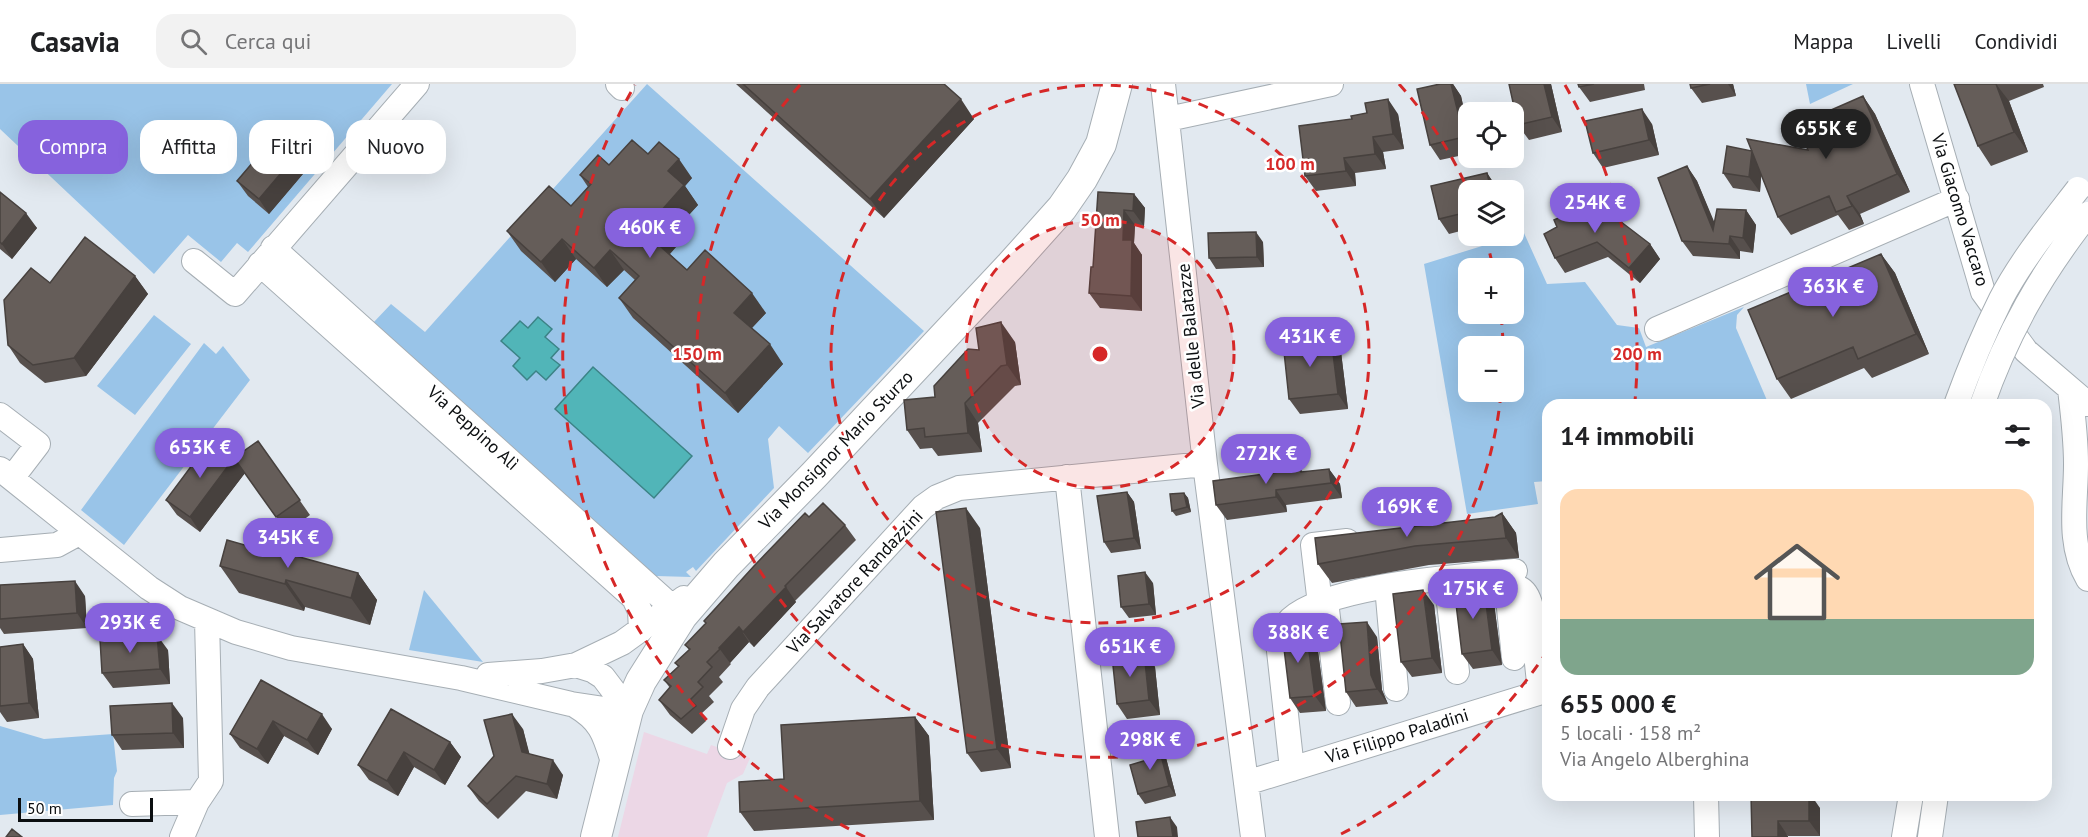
<!DOCTYPE html>
<html lang="it">
<meta charset="utf-8">
<style>
:root{--surface:#fff;--page:#f2f2f2;--text:#202124;--muted:#757577;--line:#e0e0e0;--accent:#8662dd}
body{margin:0;font-family:"PT Sans",sans-serif;background:var(--page);color:var(--text);height:100vh;display:flex;flex-direction:column;font-size:22px;white-space:nowrap}
*{box-sizing:border-box;margin:0}
p{font-size:20px;color:var(--muted)}
.icon{flex:none;width:33px;height:33px;fill:none;stroke:currentColor;stroke-width:2;stroke-linecap:round;stroke-linejoin:round}
.map{position:relative;flex:1;overflow:hidden}
.panel{position:absolute;left:1542px;top:315px;width:510px;height:402px;display:flex;flex-direction:column;background:var(--surface);border-radius:18px;box-shadow:0 6px 24px #0002}
.panel>*{flex:none}
.hud{position:absolute;left:18px;top:36px;width:570px;height:54px;display:flex;gap:12px}
.tools{position:absolute;left:1458px;top:18px;display:grid;gap:12px}
.tools a{display:grid;place-items:center;width:66px;height:66px;border-radius:12px;background:var(--surface);box-shadow:0 6px 24px #0002;font-size:30px}
.scale{position:absolute;left:18px;bottom:15px;width:135px;box-sizing:border-box;padding-left:6px;border:3px solid #0b0e10;border-top:0;font-size:16px;line-height:21px;white-space:nowrap;color:#0b0e10;-webkit-text-stroke:4px #fff;paint-order:stroke}
.price{position:absolute;translate:-50% -51px;padding:0 14px;border-radius:21px;background:var(--accent);color:#fff;font-size:20px;line-height:39px;filter:drop-shadow(0 2px 3px #0008)}
.price::after{content:'';position:absolute;left:50%;top:36px;width:18px;height:14px;margin-left:-9px;background:inherit;clip-path:polygon(0 0,100% 0,50% 100%)}
.price.current{background:#222;color:#fff}
ul{padding:0;list-style:none}
li{display:grid;align-content:center;gap:12px;height:318px;padding:0 18px}
li+li{border-top:2px solid var(--line)}
li span{display:grid;place-items:center;height:186px;border-radius:18px;color:#555}
li>.icon{margin-inline-start:auto}
span .icon{width:108px;height:108px;fill:#fffc;stroke-width:1}
li b{font-size:26px}
h2{display:flex;justify-content:space-between;align-items:center;height:72px;padding:0 18px;font-size:26px}
.pill{padding:0 21px;border-radius:18px;background:var(--surface);box-shadow:0 6px 24px #0002;font-size:21px;line-height:54px}
.pill.current{background:var(--accent);color:#fff}
header{display:flex;align-items:center;gap:36px;box-sizing:border-box;height:84px;padding:0 30px;background:var(--surface);border-bottom:2px solid var(--line)}
header strong{font-size:28px}
nav{display:flex;gap:33px;margin-inline-start:auto;font-size:21px}
.search{width:420px;height:54px;background:var(--page);display:flex;align-items:center;gap:15px;box-sizing:border-box;padding:0 21px;border-radius:18px;color:var(--muted);font-size:22px}
.map>svg:first-child{display:block}
.education{fill:#ecd7e6}
.green{fill:#99c4e8;fill-rule:evenodd}
.water{fill:#51b5b8;stroke:#3c8386;stroke-width:1.5}
.lines{fill:none;stroke-linecap:round;stroke-linejoin:round}
.minor-casing{stroke:#a6aeb4;stroke-width:26}
.major-casing{stroke:#a6aeb4;stroke-width:32}
.minor{stroke:#fff;stroke-width:24}
.major{stroke:#fff;stroke-width:30}
.minor-bridge-casing{stroke:#a6aeb4;stroke-width:26;stroke-linecap:butt}
.minor-bridge{stroke:#fff;stroke-width:24}
.wall{fill:#57504d}
.shaded-wall{fill:#47413e}
.building{fill:#655d59;stroke:#47413e;stroke-width:1.5}
.ring{fill:none;stroke:#d62828;stroke-width:3;stroke-dasharray:10 8}
.labels{text-anchor:middle;stroke-width:5;stroke-linejoin:round;paint-order:stroke}
.street-label{font-size:18px;fill:#0b0e10;stroke:#fff}
.centre{fill:#d62828;stroke:#fff;stroke-width:3}
.ring-label{font-size:18px;text-anchor:middle;font-weight:bold;fill:#d62828;stroke:#fff;stroke-width:5;stroke-linejoin:round;paint-order:stroke}
</style>
<header>
<strong>Casavia</strong>
<div class="search"><svg class="icon" aria-label="search" viewBox="0 0 24 24"><circle cx="10" cy="10" r="6"/><path d="M15 15l6 6"/></svg>Cerca qui</div>
<nav><a>Mappa</a><a>Livelli</a><a>Condividi</a></nav>
</header>
<div class="map">
<svg width="2088" height="753" viewBox="0 0 2088 753">
<rect width="100%" height="100%" fill="#e2e9f0"/>
<path class="education" d="M644,648L707,670L711,661L750,674L743,690L727,699L707,753H618Z"/>
<path class="green" d="M0,0H392L248,168L237,159L221,178L188,151L154,190L0,45Z
M647,0L924,247L808,369L779,342L768,355L774,404L696,487L693,483L686,488L691,493L656,492L373,239L391,220L425,248Z
M1806,0H1853L1810,20Z
M1524,149L1547,200L1585,198L1617,241L1639,244L1646,263L1744,223L1737,231L1736,244L1769,321H1548V397L1534,398L1538,420L1467,430L1424,180ZM1468,184H1514V230H1468ZM1468,262H1514V308H1468Z
M154,231L191,260L135,331L97,302Z
M204,259L216,270L223,262L250,296L124,461L81,426Z
M424,506L483,578L409,566Z
M0,642L44,655L113,650L117,687L114,694L113,721L0,731Z"/>
<path class="water" d="M538,233L552,245L545,253L559,265L551,274L560,281L546,296L536,287L527,296L513,282L520,274L501,257L520,237L528,244Z
M593,283L692,372L654,414L555,325Z"/>
<g class="lines">
<defs>
<path id="minor" d="M618,0L622,4
M1163,0L1205,380L1253,753
M1922,0L1983,208L2026,267L2088,320
M1168,35L1331,0
M273,164L682,532
M194,177L235,210L417,0
M260,180L634,514L640,527L641,546
M1657,245L1957,115
M2070,305C2073,330 2076,355 2076,380C2076,419 2067,459 2088,495
M0,331L38,360L12,394
M0,385L149,504L180,524L236,548L291,564L461,594L571,620L611,626H628
M1067,393L1107,753
M0,466L57,461L79,449
M1387,502L1396,605
M1507,504L1514,574
M1484,506C1509,504 1524,494 1531,523L1540,608
M1448,510L1457,588
M1326,517L1338,619
M1320,520L1313,461L1347,457
M576,581L622,559L684,514
M488,591L542,587L576,581L592,586L603,593L628,626
M576,622C603,638 605,653 614,681
M730,663L743,625L758,603L923,423L937,413L959,404L1205,380
M1292,685L1278,558C1281,549 1284,542 1291,535C1331,500 1461,493 1515,487
M1246,699L1548,606
M1706,711L1707,753
M132,720L197,718
M182,753L197,718L211,697L207,536
M1904,753L1911,711
M1930,753L1936,711"/>
<path id="major" d="M596,753L628,626L641,597L682,532L726,481L814,391L1011,181L1062,124L1082,95L1101,60L1117,0"/>
</defs>
<use href="#minor" class="minor-casing"/>
<use href="#major" class="major-casing"/>
<use href="#minor" class="minor"/>
<use href="#major" class="major"/>
<defs>
<path id="minor-bridge" d="M1956,321C1969,285 1984,249 2001,215C2022,175 2051,140 2078,105
M1982,321C2007,249 2041,190 2088,130"/>
</defs>
<use href="#minor-bridge" class="minor-bridge-casing"/>
<use href="#minor-bridge" class="minor-bridge"/>
</g>
<path class="wall" d="M736,0H944L974,35L884,134Z
M1440,0H1453L1461,12L1468,44V70L1440,76L1430,61Z
M1509,0H1551L1562,48L1529,56L1518,41Z
M1578,0H1644L1645,6L1590,18L1579,3Z
M1690,0H1733L1736,12L1702,19L1691,4Z
M1954,0H2043L2044,3L2009,17L2028,68L1991,82L1978,62Z
M1863,12L1875,30L1910,108L1860,130L1864,140L1849,146L1838,131L1791,151L1778,133L1761,90L1760,108L1733,104L1723,89L1752,67L1808,66Z
M1398,30L1404,65L1383,68L1386,85L1355,89L1356,102L1316,107L1305,92Z
M1652,40L1659,71L1603,84L1593,69Z
M648,70L692,94L685,102L698,121L676,145L683,155L670,170L687,186L766,229L752,244L783,280L738,329L633,234L619,214L635,196L624,186L607,203L576,175L555,198L521,167L507,147L571,122L588,103L580,91L609,81Z
M1687,82L1697,97L1714,139L1746,126L1756,141L1753,169L1740,167V175L1693,172L1682,157Z
M308,84L269,130L248,112L237,97Z
M1487,89L1497,104L1498,106H1468V145L1449,150L1439,135L1431,102Z
M0,108L37,144L12,175L0,165Z
M1134,110L1145,124L1144,142L1135,141L1134,159L1142,171V227L1100,224L1089,209L1093,183Z
M1544,150L1650,160L1660,175L1640,199L1608,173L1565,189L1555,174Z
M1263,158L1264,183L1216,185L1209,174Z
M1881,170L1895,189L1929,270L1872,294L1864,284L1791,315L1777,295Z
M135,192L148,210L86,292L45,299L20,279L8,261Z
M1015,258L1021,301L1015,302L978,339L982,368L938,372L932,364L920,365L907,346L935,313L979,266Z
M1341,268L1348,325L1300,330L1289,315Z
M258,357L310,431L287,448L245,389L200,448L177,431L166,416L234,374Z
M1329,385L1340,400L1342,414L1286,421L1287,428L1227,436L1216,421L1303,388Z
M1127,408L1134,418L1141,465L1111,469L1104,458Z
M1184,409L1188,414L1191,428L1176,432L1172,427Z
M1502,429L1516,449L1519,474L1429,481L1332,499L1318,480L1495,433Z
M809,433L845,441L856,456L795,517L796,518L754,563L749,558L730,579L731,580L719,593L723,598L709,612L714,618L701,630L706,637L692,650L670,631L659,616L670,604L664,596L678,583L675,579L689,566L685,561L706,540L704,537Z
M980,444L1011,684L981,688L967,669Z
M291,474L358,489L377,516L370,541L305,523L304,527L239,509L220,482Z
M1153,499L1156,531L1129,534L1121,523Z
M85,512L87,544L4,550L0,544V535Z
M1494,519L1502,581L1473,585L1462,570Z
M1434,521L1442,589L1412,593L1401,578Z
M1377,553L1382,606L1388,620L1356,623L1346,608Z
M23,560L33,575L39,634L7,638L0,628V563Z
M1317,560L1326,627L1300,629L1290,614Z
M168,566L170,600L113,604L102,589Z
M1144,568L1155,583L1160,631L1127,635L1117,620Z
M261,596L332,645L318,671L284,652L268,680L240,664L230,650Z
M391,625L450,658L461,673L445,701L414,683L398,712L369,696L358,681Z
M915,633L929,652L934,736L754,747L740,728Z
M183,634L184,664L122,666L112,651Z
M523,645L529,670L563,691L557,715L526,707L498,735L479,717L468,702Z
M1158,660L1165,670L1176,712L1145,720L1138,710L1147,676Z
M1751,711L1820,724V752H1788Z"/>
<path class="shaded-wall" d="M1451,0H1453L1461,12L1468,44V60L1464,53Z
M1544,0H1551L1562,48L1552,33Z
M1728,0H1733L1736,12Z
M1996,0L2009,17L2028,68L2014,48Z
M1863,12L1875,30L1910,108L1897,90Z
M961,15L974,35L884,134L870,115Z
M1388,15L1398,30L1404,65L1393,50Z
M1642,25L1652,40L1659,71L1649,56Z
M1373,53L1383,68L1386,85L1375,70Z
M1752,67L1762,82L1760,108L1749,93Z
M298,69L308,84L269,130L259,115Z
M1344,74L1355,89L1356,102L1346,87Z
M679,75L692,94L685,102L698,121L676,145L683,155L666,174L652,155L668,87Z
M1687,82L1697,97L1724,161L1713,146Z
M1487,89L1497,104L1498,106H1491Z
M1134,110L1145,124L1144,142L1133,127Z
M1847,112L1860,130L1864,140L1852,122Z
M1124,126L1135,141L1134,159L1142,171V227L1131,212L1123,156Z
M1746,126L1756,141L1753,169L1743,154Z
M26,129L37,144L12,175L2,160Z
M1256,148L1263,158L1264,183L1257,173Z
M1730,152L1740,167V175L1729,160Z
M562,155L576,175L555,198L541,178Z
M1650,160L1660,175L1640,199L1629,184Z
M610,166L624,186L607,203L594,184Z
M1881,170L1895,189L1929,270L1916,250Z
M135,192L148,210L86,292L74,274Z
M752,209L766,229L748,248L734,229Z
M1001,238L1015,258L1021,301L1007,281Z
M1331,253L1341,268L1348,325L1338,310Z
M770,260L783,280L738,329L725,309Z
M965,319L978,339L982,368L968,349Z
M234,374L245,389L200,448L190,433Z
M1329,385L1340,400L1342,414L1331,399Z
M1276,406L1286,421L1287,428L1276,413Z
M1127,408L1134,418L1141,465L1134,454Z
M1184,409L1188,414L1191,428L1187,423Z
M966,424L980,444L1011,684L997,665Z
M1502,429L1516,449L1519,474L1506,454Z
M1145,488L1153,499L1156,531L1149,520Z
M358,489L377,516L370,541L351,514Z
M286,496L305,523L304,527L285,500Z
M75,497L85,512L87,544L77,529Z
M786,503L796,518L754,563L743,548Z
M1484,504L1494,519L1502,581L1492,566Z
M1423,506L1434,521L1442,589L1432,574Z
M1367,538L1377,553L1382,606L1388,620L1377,605L1371,591Z
M739,543L749,558L730,579L719,564Z
M1306,545L1317,560L1326,627L1315,612Z
M157,551L168,566L170,600L160,585Z
M23,560L33,575L39,634L29,619Z
M1144,568L1155,583L1160,631L1149,616Z
M172,619L183,634L184,664L173,649Z
M322,630L332,645L318,671L307,656Z
M512,630L523,645L533,683L522,668Z
M915,633L929,652L934,736L920,717Z
M273,637L284,652L268,680L257,665Z
M450,658L461,673L445,701L434,686Z
M1158,660L1165,670L1176,712L1169,702Z
M404,668L414,683L398,712L387,697Z
M553,676L563,691L557,715L547,700Z
M1809,711H1811L1820,724V752L1809,737Z
M1170,733L1177,743L1178,753H1173Z
M1778,737L1788,752V753H1778Z"/>
<path class="building" d="M743,0H944L961,15L870,115Z
M1440,0H1451L1464,53L1430,61L1417,5Z
M1509,0H1544L1552,33L1518,41Z
M1578,0H1594L1579,3Z
M1690,0H1710L1691,4Z
M1954,0H1996L2014,48L1978,62Z
M1863,12L1897,90L1847,112L1852,122L1836,128L1829,112L1778,133L1747,55L1808,66L1797,41Z
M1388,15L1393,50L1373,53L1375,70L1344,74L1346,87L1305,92L1299,42L1352,35L1351,32L1367,29L1365,19Z
M1642,25L1649,56L1593,69L1585,37Z
M276,51L298,69L259,115L237,97Z
M632,56L648,70L659,58L679,75L668,87L684,101L661,127L670,135L652,155L687,186L705,166L752,209L734,229L770,260L725,309L619,214L639,192L610,166L594,184L562,155L541,178L507,147L549,102L571,122L591,100L580,91L598,71L609,81Z
M1727,62L1752,67L1749,93L1723,89Z
M1687,82L1713,146L1717,125L1746,126L1743,154L1730,152L1729,160L1682,157L1658,94Z
M1487,89L1491,106H1468V128L1439,135L1431,102Z
M0,108L26,129L2,160L0,158Z
M1098,108L1134,110L1133,127L1124,126L1123,156H1132L1131,212L1089,209L1091,183H1093Z
M1595,118L1650,160L1629,184L1597,158L1555,174L1544,150L1557,143L1554,136Z
M1256,148L1257,173L1209,174L1208,149Z
M85,153L135,192L74,274L33,281L8,261L4,216L31,184L50,199Z
M1881,170L1916,250L1858,275L1853,263L1777,295L1748,226Z
M1001,238L1007,281L1001,282L965,319L968,349L925,353L924,344L907,346L904,316L935,313L934,302L968,265L979,266L976,244Z
M1331,253L1338,310L1289,315L1283,258Z
M210,357L234,374L190,433L166,416Z
M258,357L300,416L276,433L234,374Z
M1301,385V388L1329,385L1331,399L1276,406V413L1216,421L1213,397Z
M1127,408L1134,454L1104,458L1097,412Z
M1184,409L1187,423L1172,427L1170,410Z
M823,419L845,441L785,502L786,503L743,548L739,543L719,564L720,565L707,578L712,583L698,598L703,603L690,616L696,622L681,635L659,616L671,602L664,596L679,582L675,579L690,565L685,561L706,539L704,537L754,482L805,429L809,433Z
M966,424L997,665L967,669L936,428Z
M1502,429L1506,454L1415,462L1318,480L1315,454L1495,433Z
M227,456L291,474L292,471L358,489L351,514L286,496L285,500L220,482Z
M1145,488L1149,520L1121,523L1118,492Z
M75,497L77,529L0,535V501Z
M1465,502L1475,505L1484,504L1492,566L1462,570L1454,503Z
M1423,506L1432,574L1401,578L1393,510Z
M1367,538L1371,591L1377,605L1346,608L1339,540Z
M1306,545L1315,612L1290,614L1282,548Z
M157,551L160,585L102,589L100,555Z
M23,560L29,619L0,622V563Z
M1144,568L1149,616L1117,620L1112,572Z
M261,596L322,630L307,656L273,637L257,665L230,650Z
M172,619L173,649L112,651L110,622Z
M391,625L450,658L434,686L404,668L387,697L358,681Z
M512,630L522,668L553,676L547,700L516,692L487,720L468,702L494,672L484,636Z
M915,633L920,717L740,728L739,698L784,695L781,641Z
M1158,660L1169,702L1138,710L1130,681L1147,676L1144,663Z
M1751,711H1809V737H1778V753H1752Z
M1170,733L1173,753H1138L1136,738Z
M12,745L22,753H6Z"/>
<circle cx="1100" cy="270" r="134" fill="#d62828" fill-opacity=".12"/>
<g class="ring">
<circle cx="1100" cy="270" r="134"/>
<circle cx="1100" cy="270" r="269"/>
<path d="M1501 309A403 403 0 1 1 801 0M1399 0A403 403 0 0 1 1468 106M1485 152A403 403 0 0 1 1493 183M1501 231A403 403 0 0 1 1503 259"/>
<path d="M1548 566A537 537 0 0 1 1335 753M865 753A537 537 0 0 1 635 1M1565 1A537 537 0 0 1 1635 317"/>
</g>
<g class="labels">
<g class="street-label">
<text transform="translate(1960 126) rotate(73)" y="6">Via Giacomo Vaccaro</text>
<text transform="translate(1191 252) rotate(-96)" y="6">Via delle Balatazze</text>
<text transform="translate(473 344) rotate(42)" y="6">Via Peppino Alì</text>
<text transform="translate(836 366) rotate(-46)" y="6">Via Monsignor Mario Sturzo</text>
<text transform="translate(855 498) rotate(-47)" y="6">Via Salvatore Randazzini</text>
<text transform="translate(1397 652) rotate(-17)" y="6">Via Filippo Paladini</text>
</g>
</g>
<circle cx="1100" cy="270" r="9" class="centre"/>
<g class="ring-label">
<text x="1290" y="86">100 m</text>
<text x="1100" y="142">50 m</text>
<text x="1637" y="276">200 m</text>
<text x="697" y="276">150 m</text>
</g>
</svg>
<div class="tools">
<a><svg class="icon" aria-label="locate" viewBox="0 0 24 24"><circle cx="12" cy="12" r="6"/><path d="M12 2v4M12 18v4M2 12h4M18 12h4"/></svg></a>
<a><svg class="icon" aria-label="layers" viewBox="0 0 24 24"><path d="M12 4l9 5-9 5-9-5zM3 14l9 5 9-5"/></svg></a>
<a>+</a>
<a>−</a>
</div>
<div class="scale">50 m</div>
<b class="price current" style="left:1826px;top:76px">655K €</b>
<b class="price" style="left:1595px;top:150px">254K €</b>
<b class="price" style="left:650px;top:175px">460K €</b>
<b class="price" style="left:1833px;top:234px">363K €</b>
<b class="price" style="left:1310px;top:284px">431K €</b>
<b class="price" style="left:200px;top:395px">653K €</b>
<b class="price" style="left:1266px;top:401px">272K €</b>
<b class="price" style="left:1407px;top:454px">169K €</b>
<b class="price" style="left:288px;top:485px">345K €</b>
<b class="price" style="left:1473px;top:536px">175K €</b>
<b class="price" style="left:130px;top:570px">293K €</b>
<b class="price" style="left:1298px;top:580px">388K €</b>
<b class="price" style="left:1130px;top:594px">651K €</b>
<b class="price" style="left:1150px;top:687px">298K €</b>
<div class="hud">
<a class="pill current">Compra</a>
<a class="pill">Affitta</a>
<a class="pill">Filtri</a>
<a class="pill">Nuovo</a>
</div>
<section class="panel">
<h2>14 immobili<svg class="icon" aria-label="filters" viewBox="0 0 24 24"><path d="M4 7h16M4 17h16"/><circle cx="9" cy="7" r="2"/><circle cx="15" cy="17" r="2"/></svg></h2>
<ul>
<li><span style="background:linear-gradient(#ffd9b3 70%,#7fa58c 0)"><svg class="icon" aria-label="home" viewBox="0 0 24 24"><path d="M3 11l9-7 9 7M6 9v11h12V9"/></svg></span><div><b>655 000 €</b><p>5 locali · 158 m²</p><p>Via Angelo Alberghina</p></div></li>
</ul>
</section>
</div>
